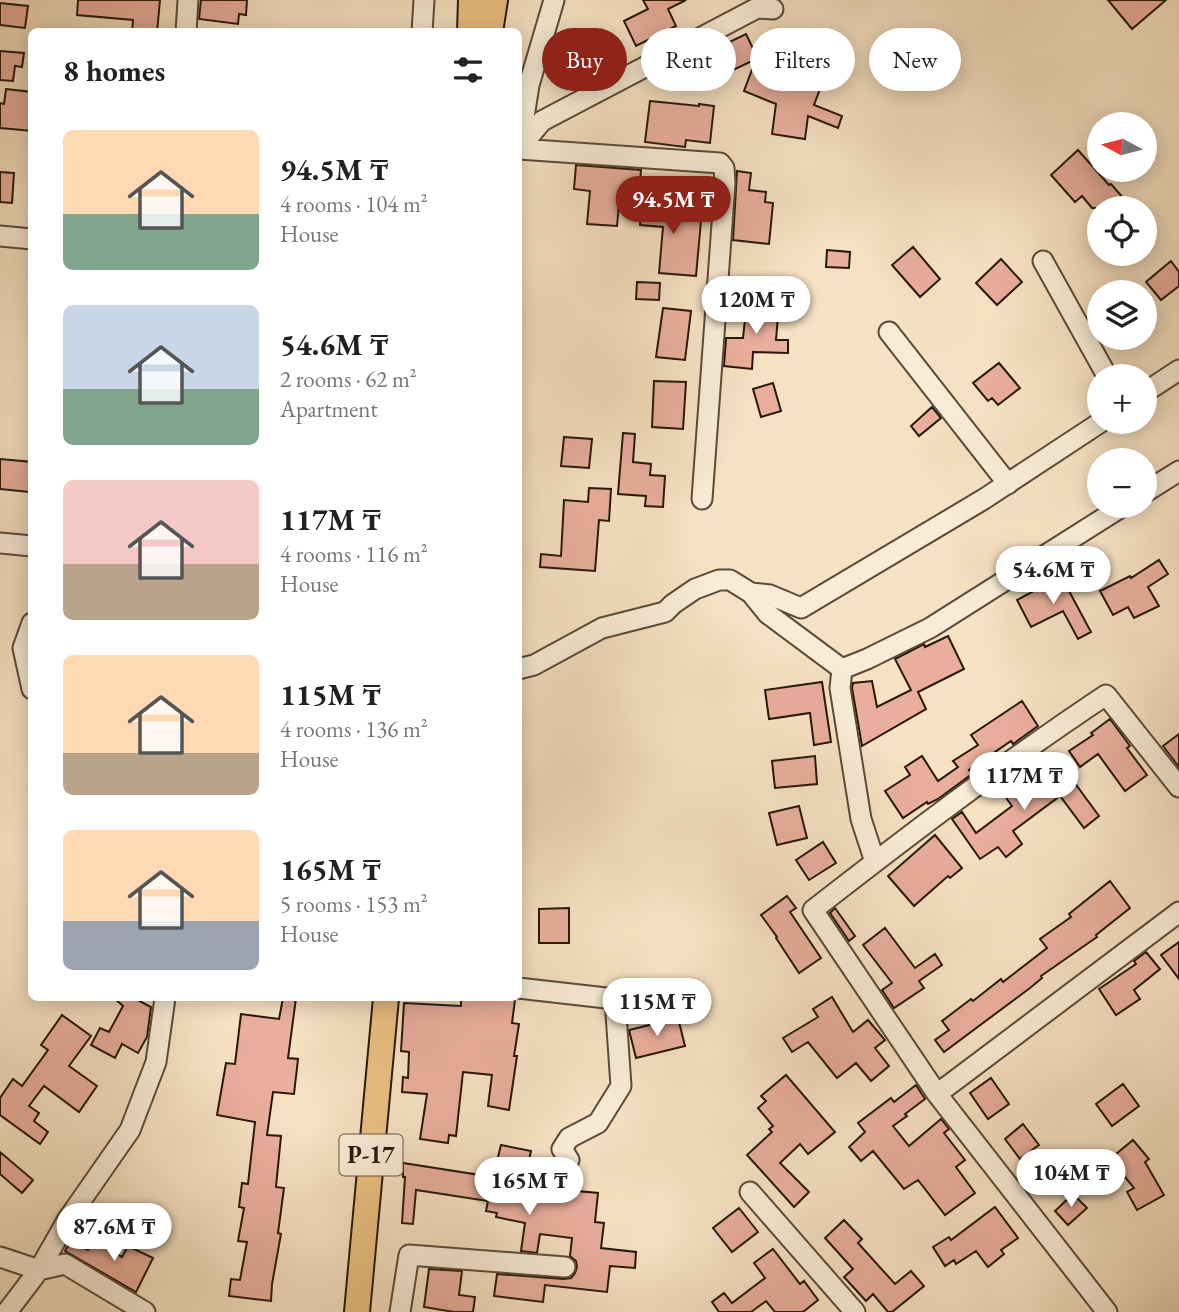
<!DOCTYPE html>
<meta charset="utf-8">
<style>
:root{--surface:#fff;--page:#f2f2f2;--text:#202124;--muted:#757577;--accent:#8f2418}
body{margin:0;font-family:"EB Garamond",serif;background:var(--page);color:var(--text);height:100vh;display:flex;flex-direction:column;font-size:26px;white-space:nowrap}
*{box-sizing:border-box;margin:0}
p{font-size:23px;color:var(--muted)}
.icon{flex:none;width:38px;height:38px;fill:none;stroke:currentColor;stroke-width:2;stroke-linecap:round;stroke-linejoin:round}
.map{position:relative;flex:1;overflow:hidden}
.panel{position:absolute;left:28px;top:28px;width:494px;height:973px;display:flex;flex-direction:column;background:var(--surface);border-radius:10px;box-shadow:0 4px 18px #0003}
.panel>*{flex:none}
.hud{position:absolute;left:542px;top:28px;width:530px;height:63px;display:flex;gap:14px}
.needle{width:46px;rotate:277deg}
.fabs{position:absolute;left:1087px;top:112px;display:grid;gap:14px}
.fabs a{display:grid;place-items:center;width:70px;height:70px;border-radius:50%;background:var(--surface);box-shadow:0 4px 18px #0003;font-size:35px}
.price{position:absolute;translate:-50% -60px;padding:0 16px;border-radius:24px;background:#fff;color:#222;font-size:23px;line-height:46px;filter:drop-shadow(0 2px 4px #0008)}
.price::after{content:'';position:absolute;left:50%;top:42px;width:21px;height:16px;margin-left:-10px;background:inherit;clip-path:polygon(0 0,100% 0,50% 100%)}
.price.selected{background:var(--accent);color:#fff}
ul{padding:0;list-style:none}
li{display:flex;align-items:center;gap:21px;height:175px;padding:0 35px}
li span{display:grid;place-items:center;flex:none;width:196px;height:140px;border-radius:10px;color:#555}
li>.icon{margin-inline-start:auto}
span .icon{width:84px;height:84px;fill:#fffc;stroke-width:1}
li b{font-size:30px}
h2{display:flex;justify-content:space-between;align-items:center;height:84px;padding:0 35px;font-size:30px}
.pill{padding:0 24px;border-radius:32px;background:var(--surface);box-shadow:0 4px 18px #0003;font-size:24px;line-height:63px}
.pill.selected{background:var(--accent);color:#fff}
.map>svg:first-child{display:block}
.building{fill:#e9ae9c;stroke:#26170a;stroke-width:2}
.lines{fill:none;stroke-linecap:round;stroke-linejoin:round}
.minor-casing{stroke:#5a4a38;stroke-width:23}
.major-casing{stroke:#26170a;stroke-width:28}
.minor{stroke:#f9ecd7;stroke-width:19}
.major{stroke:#ebc081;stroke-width:24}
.labels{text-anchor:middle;stroke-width:6;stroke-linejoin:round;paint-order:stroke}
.shield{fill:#f9ecd7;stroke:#655748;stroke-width:2}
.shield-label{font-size:24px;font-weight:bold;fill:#26170a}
</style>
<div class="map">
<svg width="1179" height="1312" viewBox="0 0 1179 1312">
<rect width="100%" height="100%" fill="#f6e1c2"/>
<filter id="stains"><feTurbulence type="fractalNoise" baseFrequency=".00286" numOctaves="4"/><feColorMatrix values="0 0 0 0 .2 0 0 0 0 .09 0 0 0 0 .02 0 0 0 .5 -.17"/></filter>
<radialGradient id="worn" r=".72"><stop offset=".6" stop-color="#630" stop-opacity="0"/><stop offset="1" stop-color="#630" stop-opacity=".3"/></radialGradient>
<path class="building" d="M78,0H160L157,32H132L133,20L77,15Z
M201,0H247L246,15L239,14L238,24L199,19Z
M643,0H686L668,9L676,26L636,46L624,21L648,9Z
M1108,0H1166L1132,29Z
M0,3L28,6L25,28L0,25Z
M746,34L771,86L785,51L806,59L798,80L820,89L814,105L842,116L838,128L808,116L805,139L772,134L776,104L744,91L756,59L729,72L717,48Z
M0,51L24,53L22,67L15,66L13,81L0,80Z
M6,89L32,92V131L0,128V103L4,104Z
M650,101L699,106V104L714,106L710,143L686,140L685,147L645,142Z
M1078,150L1109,185L1111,184L1132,208H1092L1082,196L1075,202L1051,175Z
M576,165L641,170L639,195L620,194L617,226L587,224L590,191L574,189Z
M737,171L751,173L749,190L766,192L765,202L773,203L769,244L733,240Z
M0,172L14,173L12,203L0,202Z
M644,193L674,196L671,218L701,221L696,276L659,273L663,227L640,225Z
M913,247L940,279L920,297L892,265Z
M827,250L850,252L849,268L826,267Z
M1001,259L1022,282L997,305L976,283Z
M1171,261L1179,272V286L1161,300L1146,282Z
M637,282L660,283L659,300L636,299Z
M747,301L779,304L776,340H788V353L753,352L752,369L724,366L726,338H743Z
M663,308L691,311L685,360L656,357Z
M999,363L1020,388L998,405L992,398L988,401L973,383Z
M654,381L686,382L683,429L652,427Z
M773,383L781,411L761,417L753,389Z
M932,407L941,418L919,436L911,426Z
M623,433L635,434L633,462L651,464L650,475L665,476L663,507L645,506L646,496L618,494Z
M564,437L592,439L589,468L561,466Z
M0,459L32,462L29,492L0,489Z
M589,488L611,489L609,521L599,520L595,571L540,567L541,554L561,556L564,500L588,502Z
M1159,560L1168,574L1148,587L1159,606L1134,618L1128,607L1113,615L1100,591L1130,576L1131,578Z
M1061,576L1091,632L1078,639L1063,611L1031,627L1017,600Z
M948,636L964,669L918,692L926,709L862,746L852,688L853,683L872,681L877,707L911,690L895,659L924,644L925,647Z
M822,682L831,742L814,745L810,713L769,719L765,690Z
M1022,701L1038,726L1013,744L1011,741L969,770L972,774L938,799L928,804L927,802L903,818L885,791L910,775L905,767L922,756L938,781L958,767L953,761L978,745L971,735Z
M1110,719L1130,746L1127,748L1147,775L1125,791L1098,754L1080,767L1069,751L1093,735L1091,733Z
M1179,734V767L1163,746Z
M815,756L817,784L775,788L772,761Z
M1050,767L1067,788L1074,782L1099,816L1084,828L1060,796L1013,831L1022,844L1006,857L998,847L980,859L952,819L962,812L976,833L1012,806L999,788L1019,773L1028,785Z
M799,806L807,838L777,845L769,813Z
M935,835L962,868L950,878L948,876L914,906L888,876Z
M823,842L836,863L809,880L796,860Z
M1110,881L1130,908L1096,935L1097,937L1041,976L1042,978L1030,988L944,1052L935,1040L949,1030L942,1021L971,999L973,1001L1001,979L1003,982L1047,948L1040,939L1071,917L1069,914Z
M787,896L796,908L790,912L821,958L799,973L776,938L777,937L761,915Z
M569,908V943H539V909Z
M835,908L855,936L849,941L830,913Z
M885,928L915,968L935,954L942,965L919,981L924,988L894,1008L882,990L892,983L863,945Z
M1179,942V979L1161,955Z
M1146,952L1160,969L1134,990L1140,999L1116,1015L1099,989L1136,964L1134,961Z
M832,997L853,1032L868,1020L885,1040L875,1048L889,1066L871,1081L856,1063L837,1078L808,1042L792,1052L783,1038L818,1017L813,1009Z
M114,998H134L151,1007L147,1037L138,1053L122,1044L115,1058L91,1045L100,1028L109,1032L123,1006Z
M283,998H296L288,1058L298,1059L294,1094L273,1092L267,1135L281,1136L276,1187L284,1188L278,1233L281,1234L272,1284L271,1301L229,1296L231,1279L240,1280L247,1242L238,1241L244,1208L239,1207L242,1183L248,1184L255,1122L217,1115L226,1063L235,1064L241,1014L279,1019Z
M461,998L499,1000L500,998H510L515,1000L512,1023L519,1024L514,1056H517L509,1110L488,1106L492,1075L463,1072L456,1136L449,1135L448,1143L420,1139L427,1094L402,1092L403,1077L408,1078L409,1052L401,1051L404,1003L461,1006Z
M62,1015L91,1036L69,1066L97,1086L79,1112L44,1086L29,1106L39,1113L34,1121L48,1132L40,1144L0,1115V1098L13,1079L22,1086L48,1050L41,1045Z
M678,1018L685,1046L636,1058L629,1030Z
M786,1075L835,1132L808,1154L800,1144L780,1163L809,1192L794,1207L747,1155L772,1132L769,1129L773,1126L758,1108L766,1101L761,1096Z
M991,1078L1009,1104L988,1119L970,1093Z
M1123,1084L1139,1106L1112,1126L1096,1104Z
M916,1085L925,1099L905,1114L907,1116L893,1126L909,1146L941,1119L949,1129L944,1133L965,1160L956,1167L975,1193L945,1215L918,1180L904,1189L873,1151L861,1161L849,1147L865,1132L858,1123L891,1098L894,1102Z
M1023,1124L1039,1145L1020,1159L1005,1139Z
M1133,1140L1149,1159L1145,1162L1164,1195L1137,1210L1127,1192L1134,1188L1110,1159Z
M501,1145L531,1151L528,1165L560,1168L569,1172L567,1190L598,1193L595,1222L604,1223L601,1248L636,1252L635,1268L610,1266L607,1292L545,1285L543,1302L494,1296L497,1274L564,1279L571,1278L575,1273L577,1267L576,1261L570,1256L572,1238L540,1234L537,1253L521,1251L525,1223L496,1217L497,1213L486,1211L488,1201L416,1190L413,1224L402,1223L405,1177H403V1163L493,1177Z
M0,1152L33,1180L22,1193L0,1174Z
M1073,1194L1087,1208L1068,1225L1055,1211Z
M995,1207L1018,1238L1001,1250L1004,1254L988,1267L976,1251L956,1264L954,1260L945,1266L933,1247L949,1237L951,1240Z
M739,1208L758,1232L732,1252L713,1228Z
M844,1220L862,1239L858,1243L895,1284L911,1271L924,1286L892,1312H888L873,1294L866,1301L844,1277L853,1269L825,1238Z
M94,1240L122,1257L128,1246L153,1258L136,1292L65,1251L71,1241L88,1250Z
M773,1249L800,1284L804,1281L818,1300L803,1312H775L766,1301L751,1312H719L712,1302L724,1293L732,1303L765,1278L754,1263Z
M429,1269L462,1271L459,1295L475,1297L473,1312H454L424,1307Z"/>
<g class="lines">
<defs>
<path id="minor" d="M186,32L188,0
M422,32L424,0
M519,149L720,163L724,168L725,183L702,499
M519,149L542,121L757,8L773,9
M519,149L529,85L554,0
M0,236L32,239
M1043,261L1107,376
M889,332L1008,484
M1144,393L1179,370
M1144,493L1179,471
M0,543L32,546
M751,593L770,595L801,608L984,499L1101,422
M32,623L23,648L32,689
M518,669L534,665L602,628L665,612L673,604L695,589L719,580H730L751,593L768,614L842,669
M875,862L861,819L840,688L842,669L867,659L930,628L1123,506
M518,988L615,999L621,1086L598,1123L569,1138L562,1149L569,1160
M937,1094L1179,912
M750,1192L855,1312
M0,1257L39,1270L65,1264L145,1312
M7,1312L39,1270L68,1219L130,1130L156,1062L165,998
M400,1312L409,1255L565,1267
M1107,1312L937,1094L813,910C908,836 1005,762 1106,695L1179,787"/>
<path id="major" d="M470,32L471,0
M490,32L495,0
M357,1312L386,998"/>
</defs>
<use href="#minor" class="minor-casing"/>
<use href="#major" class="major-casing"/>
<use href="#minor" class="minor"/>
<use href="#major" class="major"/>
</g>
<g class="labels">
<rect class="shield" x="339.5" y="1134.5" width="63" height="41" rx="5"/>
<g class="shield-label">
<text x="371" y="1163">P-17</text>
</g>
</g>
<rect width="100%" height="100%" filter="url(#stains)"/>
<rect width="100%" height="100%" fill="url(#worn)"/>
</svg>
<div class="fabs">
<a><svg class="needle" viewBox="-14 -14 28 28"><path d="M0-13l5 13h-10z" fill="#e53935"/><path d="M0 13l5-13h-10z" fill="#757577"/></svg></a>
<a><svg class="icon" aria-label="locate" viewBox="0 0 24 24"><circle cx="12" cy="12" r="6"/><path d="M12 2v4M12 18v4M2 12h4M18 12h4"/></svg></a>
<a><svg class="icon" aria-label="layers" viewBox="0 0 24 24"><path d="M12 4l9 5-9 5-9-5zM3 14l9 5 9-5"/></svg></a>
<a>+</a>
<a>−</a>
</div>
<b class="price selected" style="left:673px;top:236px">94.5M ₸</b>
<b class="price" style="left:756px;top:336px">120M ₸</b>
<b class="price" style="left:1053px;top:606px">54.6M ₸</b>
<b class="price" style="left:1024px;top:812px">117M ₸</b>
<b class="price" style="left:657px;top:1038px">115M ₸</b>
<b class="price" style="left:1071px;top:1209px">104M ₸</b>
<b class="price" style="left:529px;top:1217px">165M ₸</b>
<b class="price" style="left:114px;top:1263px">87.6M ₸</b>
<div class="hud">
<a class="pill selected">Buy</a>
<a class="pill">Rent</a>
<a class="pill">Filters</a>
<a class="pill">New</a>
</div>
<section class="panel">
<h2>8 homes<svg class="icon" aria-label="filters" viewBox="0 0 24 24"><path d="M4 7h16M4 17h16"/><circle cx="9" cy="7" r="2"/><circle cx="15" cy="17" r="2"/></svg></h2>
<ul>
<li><span style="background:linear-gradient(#ffd9b3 60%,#7fa58c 0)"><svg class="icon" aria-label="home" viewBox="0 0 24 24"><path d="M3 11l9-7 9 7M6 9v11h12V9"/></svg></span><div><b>94.5M ₸</b><p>4 rooms · 104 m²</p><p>House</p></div></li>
<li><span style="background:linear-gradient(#c9d6e8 60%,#7fa58c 0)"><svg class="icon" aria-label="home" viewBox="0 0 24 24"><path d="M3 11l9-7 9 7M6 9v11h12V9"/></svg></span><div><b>54.6M ₸</b><p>2 rooms · 62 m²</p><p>Apartment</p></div></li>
<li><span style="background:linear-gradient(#f6c9c9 60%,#b9a48a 0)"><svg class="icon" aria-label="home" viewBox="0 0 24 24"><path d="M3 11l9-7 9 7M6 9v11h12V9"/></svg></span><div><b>117M ₸</b><p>4 rooms · 116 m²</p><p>House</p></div></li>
<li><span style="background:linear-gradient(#ffd9b3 70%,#b9a48a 0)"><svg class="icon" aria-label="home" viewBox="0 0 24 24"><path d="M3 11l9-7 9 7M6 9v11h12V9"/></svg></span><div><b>115M ₸</b><p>4 rooms · 136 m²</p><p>House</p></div></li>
<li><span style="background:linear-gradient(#ffd9b3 65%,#9aa5b1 0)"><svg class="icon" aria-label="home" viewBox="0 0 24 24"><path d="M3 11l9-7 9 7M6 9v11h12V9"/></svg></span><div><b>165M ₸</b><p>5 rooms · 153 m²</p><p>House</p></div></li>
</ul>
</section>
</div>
